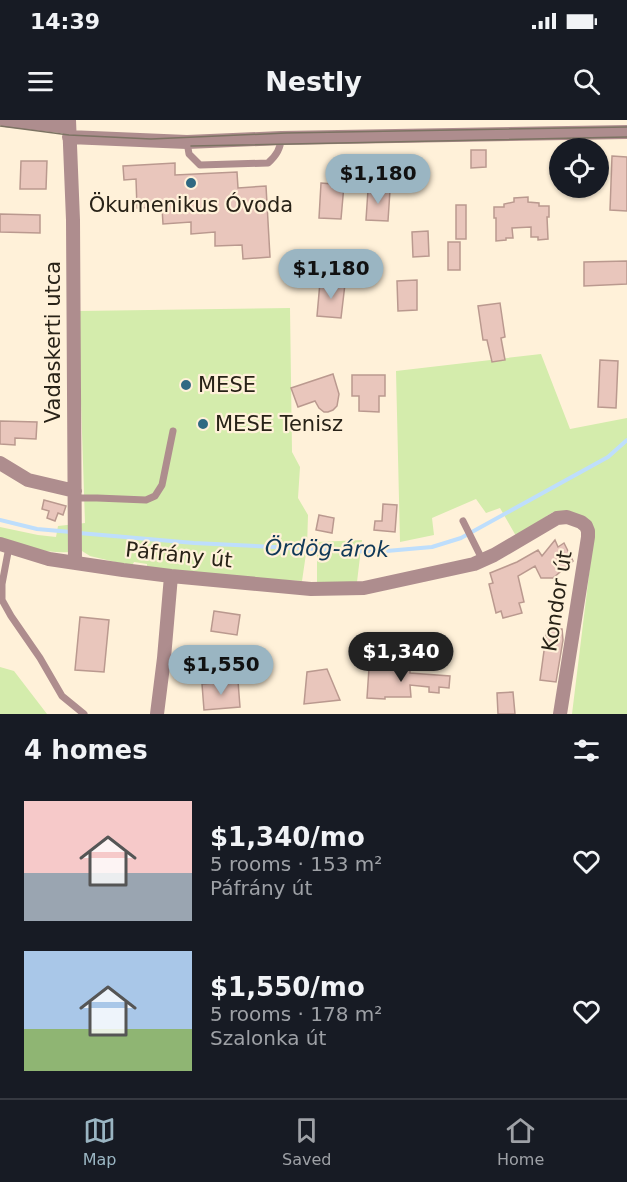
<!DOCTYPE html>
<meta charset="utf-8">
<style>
:root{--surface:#171b24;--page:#242831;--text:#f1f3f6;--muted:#9ea1a6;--line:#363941;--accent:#9ab5c2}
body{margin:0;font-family:"DejaVu Sans",sans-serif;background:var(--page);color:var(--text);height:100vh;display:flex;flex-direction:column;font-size:22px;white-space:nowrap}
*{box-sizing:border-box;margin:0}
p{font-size:20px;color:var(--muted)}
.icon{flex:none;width:33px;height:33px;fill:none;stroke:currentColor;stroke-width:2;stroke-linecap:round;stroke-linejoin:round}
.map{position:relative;height:594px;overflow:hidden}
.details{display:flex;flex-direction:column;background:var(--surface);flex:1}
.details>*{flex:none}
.controls{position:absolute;left:549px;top:18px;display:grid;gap:12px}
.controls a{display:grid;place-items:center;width:60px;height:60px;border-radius:50%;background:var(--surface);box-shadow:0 2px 4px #0004;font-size:30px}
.price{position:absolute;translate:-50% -51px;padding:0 14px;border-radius:21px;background:var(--accent);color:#111;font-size:20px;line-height:39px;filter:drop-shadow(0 2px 3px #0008)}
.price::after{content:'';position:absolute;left:50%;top:36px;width:18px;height:14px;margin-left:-9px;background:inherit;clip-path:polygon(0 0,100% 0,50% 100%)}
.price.current{background:#222;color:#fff}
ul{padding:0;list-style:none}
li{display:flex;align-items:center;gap:18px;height:150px;padding:0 24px}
li span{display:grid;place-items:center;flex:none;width:168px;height:120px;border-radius:0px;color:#555}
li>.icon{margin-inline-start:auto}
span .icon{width:72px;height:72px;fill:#fffc;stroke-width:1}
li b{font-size:26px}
h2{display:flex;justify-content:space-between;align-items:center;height:72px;padding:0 24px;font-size:26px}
.status{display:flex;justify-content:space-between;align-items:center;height:42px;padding:0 30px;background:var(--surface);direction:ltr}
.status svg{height:16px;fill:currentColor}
header{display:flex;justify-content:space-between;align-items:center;height:78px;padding:0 24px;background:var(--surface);font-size:27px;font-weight:800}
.tabs{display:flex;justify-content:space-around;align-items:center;height:84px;border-top:2px solid var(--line);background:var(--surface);font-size:16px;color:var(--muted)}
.tabs a{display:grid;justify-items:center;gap:3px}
.tabs .current{color:var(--accent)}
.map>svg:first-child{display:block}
.green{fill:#d4ecac}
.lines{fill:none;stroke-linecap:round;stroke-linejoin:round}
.stream{stroke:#bedefc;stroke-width:4}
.building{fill:#e9c6bc;stroke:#ba998f;stroke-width:1.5}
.service{stroke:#ae8d8e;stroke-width:7}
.minor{stroke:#ae8d8e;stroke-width:14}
.tram{stroke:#7c7363;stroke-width:1.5}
.poi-dot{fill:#306982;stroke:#fff1d9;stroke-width:2}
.labels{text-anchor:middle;stroke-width:4.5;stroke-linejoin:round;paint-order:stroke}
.poi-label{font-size:21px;fill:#282217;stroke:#fff1d9;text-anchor:start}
.street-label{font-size:21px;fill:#282217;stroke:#fff1d9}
.water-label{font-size:22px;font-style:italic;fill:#103958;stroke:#fff1d9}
</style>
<div class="status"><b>14:39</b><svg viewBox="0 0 49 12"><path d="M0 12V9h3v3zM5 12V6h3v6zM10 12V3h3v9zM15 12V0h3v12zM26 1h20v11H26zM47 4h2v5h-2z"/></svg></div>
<header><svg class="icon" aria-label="menu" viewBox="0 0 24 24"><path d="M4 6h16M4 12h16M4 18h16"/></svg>Nestly<svg class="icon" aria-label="search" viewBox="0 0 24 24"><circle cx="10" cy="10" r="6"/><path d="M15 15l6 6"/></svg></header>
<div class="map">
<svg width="627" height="594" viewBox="0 0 627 594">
<rect width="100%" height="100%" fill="#fff1d9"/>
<path class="green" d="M290,188L292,332L300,347L298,378L308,395L307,427L302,461L199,455L147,448V444L134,442L132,446L90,436L82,431C54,435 27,429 0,420V407L38,415L56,417L58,406L85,403L78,191Z
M541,234L570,309L627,298V594H572L593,422V410L553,392L516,416L500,388L486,393L476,379L432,398L434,415L400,422L396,251Z
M362,420L357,462L339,464L317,462V422Z
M0,547L14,551L47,594H0Z"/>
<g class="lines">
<path class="stream" d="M0,400L37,409L71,412
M79,413L194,423L375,432L432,427L461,418L608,337L627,320"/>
</g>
<path class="building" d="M471,30H486V47L471,48Z
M612,36L627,37V91L610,90Z
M21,41H47L46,69H20Z
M175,43V55L237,52L238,68L266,66L270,137L243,139L242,125L215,126V112L191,114V102L163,104L162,87L137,88L136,59L124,60L123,46Z
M321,63L344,65L341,99L319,98Z
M368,70H390L388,101L366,100Z
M528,77V82L539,83V86H549V97H547L548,119L538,120V117H531V107L512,108L513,118H506V120L496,121V98H494V87H504V84L514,82V78Z
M456,85H466V119H456Z
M0,94L40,95V113L0,112Z
M428,111L429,136L413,137L412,112Z
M448,122H460V150H448Z
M627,141V164L584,166V142Z
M417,160V190L398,191L397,161Z
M320,162L345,164L341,198L317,196Z
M500,183L505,217L501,218L505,240L492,242L487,220H483L478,186Z
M600,240L618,241L616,288L598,287Z
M333,254L339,274L337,286L333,290L328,292H324L319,288L315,281L298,287L291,268Z
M352,255H385V276H379V292L359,291V276H352Z
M0,301L37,302L36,319L15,318V325L0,324Z
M44,380L66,386L63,395L58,393L55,401L47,398L49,391L42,389Z
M383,384L397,385L395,412L374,410L375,401H382Z
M319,395L334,398L332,413L316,410Z
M555,420L558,427L564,423L573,441L553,458H541L535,446L518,456L524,482L519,483L522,493L503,498L501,491L496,493L489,464L493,463L490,453L517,442L538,430L542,436Z
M214,491L240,495L237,515L211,511Z
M80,497L109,500L104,552L75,550Z
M547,509H562L563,520L556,562L540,560Z
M369,548L394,549L410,548V553L450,556L449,568L439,567V573L429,572V567L410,565L411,577H385V579L367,578Z
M327,549L340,580L304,584L307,552Z
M238,561L240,587L204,590L202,564Z
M513,572L515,594H498L497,573Z"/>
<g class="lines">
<path class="service" d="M187,22L189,34L200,45L268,43C275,37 281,28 281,18
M75,378H97L146,380L155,376L162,365L173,311
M463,401L483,441
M9,427L2,464V480L11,496L40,538L62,576L84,594"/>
<path class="minor" d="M5,0L69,7
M69,0L73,100L75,443
M69,17L187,22L281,18L627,12
M0,343L28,360L75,371
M0,424L49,439L123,450L171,456L311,469L364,468L474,444L494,435L557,398L567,397L581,402L586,406L588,411V417L560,594
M157,594L164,538L171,456"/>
<path class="tram" d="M0,6L69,15L151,19L286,13L627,7
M191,26L627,17"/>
</g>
<g class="poi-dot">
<circle cx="191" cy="63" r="6"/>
<circle cx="186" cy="265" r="6"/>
<circle cx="203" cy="304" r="6"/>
</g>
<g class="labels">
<g class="poi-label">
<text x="191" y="92" text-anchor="middle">Ökumenikus Óvoda</text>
<text x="198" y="272">MESE</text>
<text x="215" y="311">MESE Tenisz</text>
</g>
<g class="street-label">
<text transform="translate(53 222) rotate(-90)" y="7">Vadaskerti utca</text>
<text transform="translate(179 435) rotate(6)" y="7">Páfrány út</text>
<text transform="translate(557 481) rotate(-81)" y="7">Kondor út</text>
</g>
<g class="water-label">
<text transform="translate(327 428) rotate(1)" y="8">Ördög-árok</text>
</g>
</g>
</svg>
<div class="controls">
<a><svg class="icon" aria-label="locate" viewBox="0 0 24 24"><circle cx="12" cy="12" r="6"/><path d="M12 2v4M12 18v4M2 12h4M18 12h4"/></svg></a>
</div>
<b class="price" style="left:378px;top:85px">$1,180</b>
<b class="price" style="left:331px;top:180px">$1,180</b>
<b class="price current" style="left:401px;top:563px">$1,340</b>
<b class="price" style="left:221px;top:576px">$1,550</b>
</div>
<section class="details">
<h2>4 homes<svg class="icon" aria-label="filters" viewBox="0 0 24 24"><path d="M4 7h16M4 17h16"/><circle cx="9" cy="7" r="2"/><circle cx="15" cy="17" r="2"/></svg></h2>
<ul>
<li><span style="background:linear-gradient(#f6c9c9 60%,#9aa5b1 0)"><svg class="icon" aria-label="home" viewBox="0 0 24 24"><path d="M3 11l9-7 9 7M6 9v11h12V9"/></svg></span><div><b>$1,340/mo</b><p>5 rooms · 153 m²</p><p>Páfrány út</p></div><svg class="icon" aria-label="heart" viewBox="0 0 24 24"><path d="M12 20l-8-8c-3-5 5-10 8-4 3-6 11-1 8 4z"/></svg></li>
<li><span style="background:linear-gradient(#a9c7e8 65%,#8fb573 0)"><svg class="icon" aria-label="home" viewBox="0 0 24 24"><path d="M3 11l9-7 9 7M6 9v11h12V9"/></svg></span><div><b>$1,550/mo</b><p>5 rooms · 178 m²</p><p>Szalonka út</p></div><svg class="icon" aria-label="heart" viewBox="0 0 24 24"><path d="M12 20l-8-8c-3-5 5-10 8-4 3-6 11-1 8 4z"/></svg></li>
</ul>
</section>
<nav class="tabs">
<a class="current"><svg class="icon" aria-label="map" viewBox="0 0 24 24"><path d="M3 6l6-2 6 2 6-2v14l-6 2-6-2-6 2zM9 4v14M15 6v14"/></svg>Map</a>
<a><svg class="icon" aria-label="saved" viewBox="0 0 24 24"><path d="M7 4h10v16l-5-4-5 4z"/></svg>Saved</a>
<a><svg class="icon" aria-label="home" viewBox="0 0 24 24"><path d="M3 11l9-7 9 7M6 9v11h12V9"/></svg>Home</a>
</nav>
